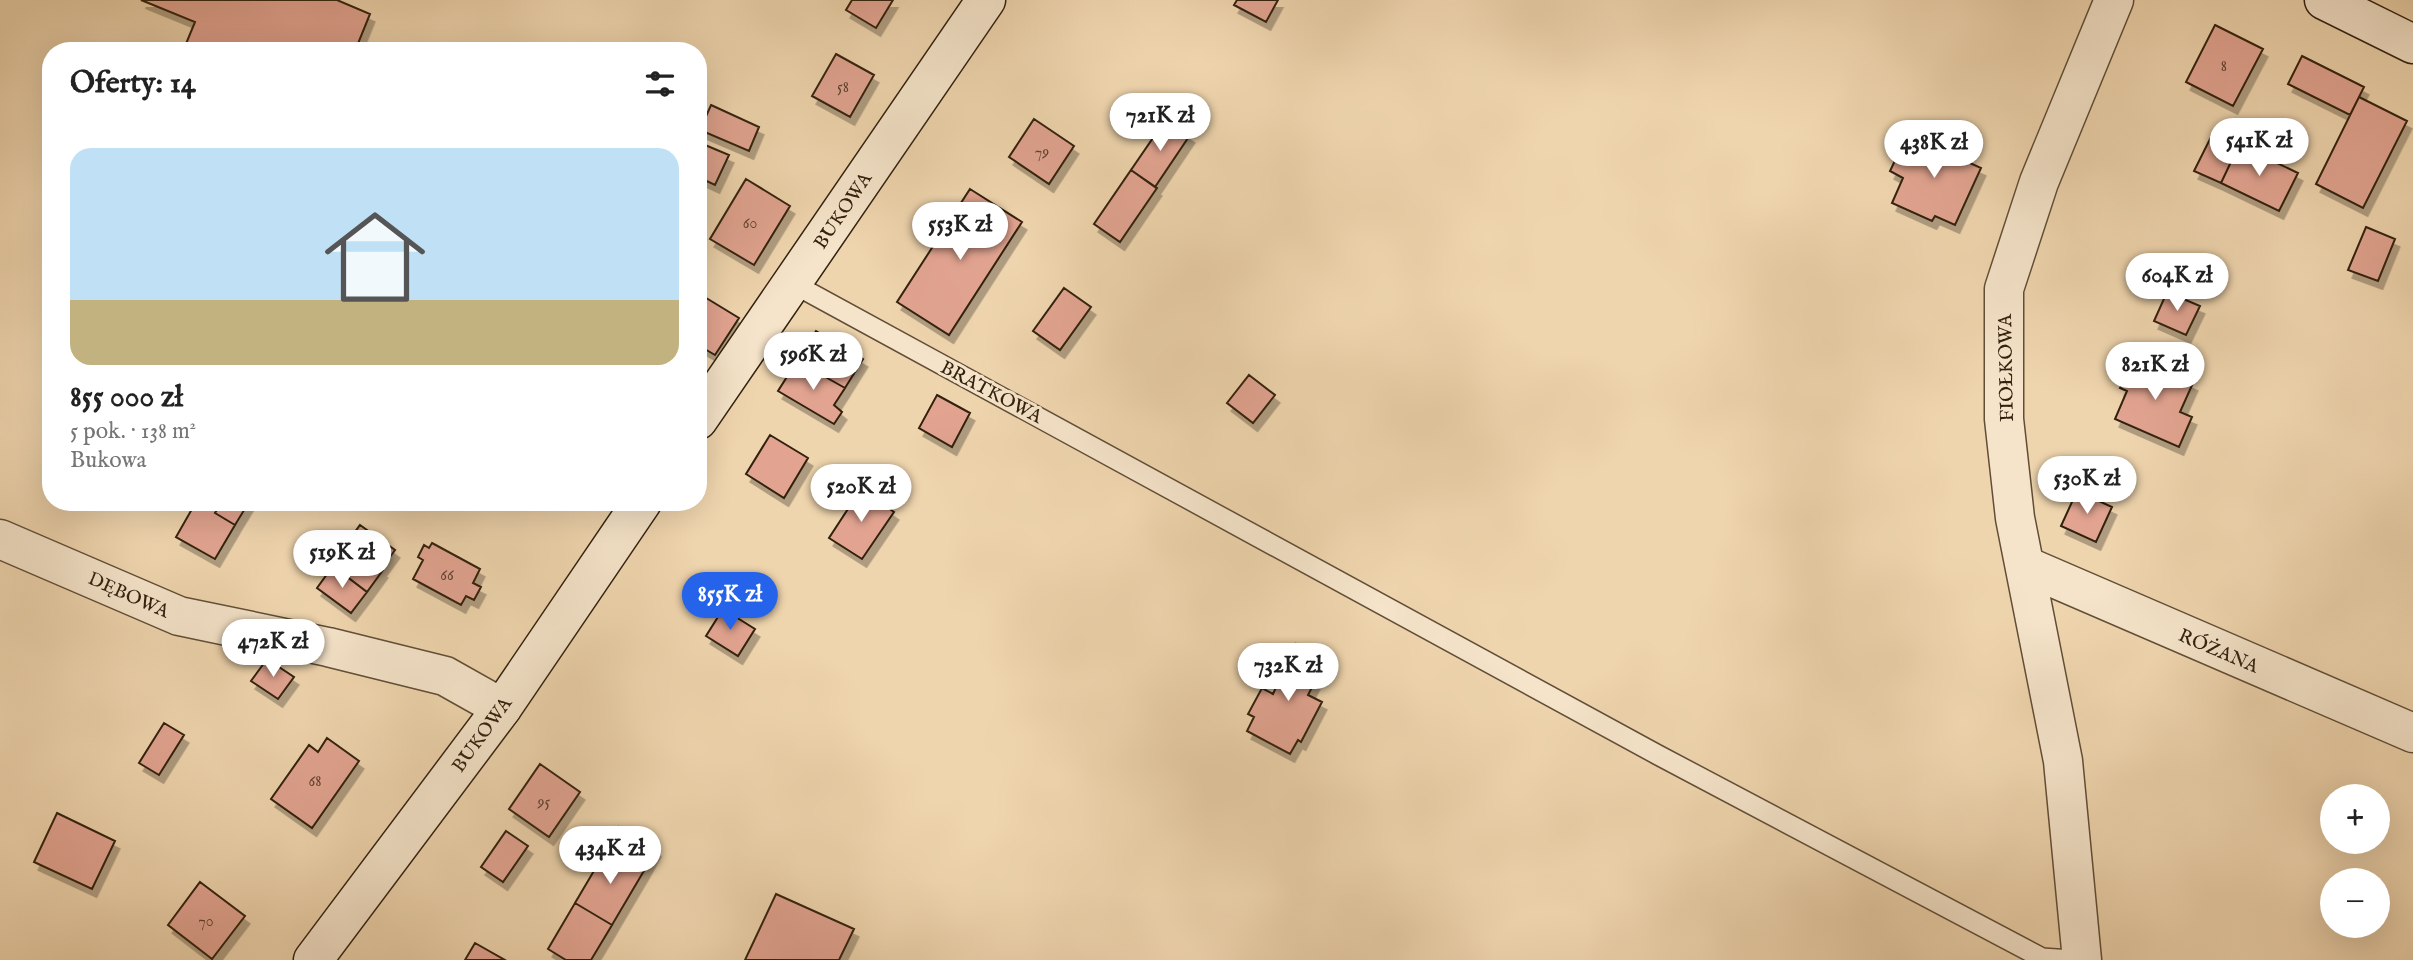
<!DOCTYPE html>
<html lang="pl">
<meta charset="utf-8">
<style>
:root{--surface:#fff;--page:#f6f6f6;--text:#222;--muted:#767676;--accent:#2563eb}
body{margin:0;font-family:"IM FELL English",serif;background:var(--page);color:var(--text);height:100vh;display:flex;flex-direction:column;font-size:26px;white-space:nowrap}
*{box-sizing:border-box;margin:0}
p{font-size:23px;color:var(--muted)}
.icon{flex:none;width:38px;height:38px;fill:none;stroke:currentColor;stroke-width:2;stroke-linecap:round;stroke-linejoin:round}
.map{position:relative;flex:1;overflow:hidden}
.drawer{position:absolute;left:42px;top:42px;width:665px;height:469px;display:flex;flex-direction:column;background:var(--surface);border-radius:28px;box-shadow:0 7px 28px #0002}
.drawer>*{flex:none}
.fabs{position:absolute;left:2320px;top:784px;display:grid;gap:14px}
.fabs a{display:grid;place-items:center;width:70px;height:70px;border-radius:50%;background:var(--surface);box-shadow:0 7px 28px #0002;font-size:35px}
.price{position:absolute;translate:-50% -60px;padding:0 16px;border-radius:24px;background:#fff;color:#222;font-size:23px;line-height:46px;filter:drop-shadow(0 2px 4px #0008)}
.price::after{content:'';position:absolute;left:50%;top:42px;width:21px;height:16px;margin-left:-10px;background:inherit;clip-path:polygon(0 0,100% 0,50% 100%)}
.price.on{background:var(--accent);color:#fff}
ul{padding:0;list-style:none}
li{display:grid;align-content:center;gap:14px;height:371px;padding:0 28px}
li span{display:grid;place-items:center;height:217px;border-radius:21px;color:#555}
li>.icon{margin-inline-start:auto}
span .icon{width:126px;height:126px;fill:#fffc;stroke-width:1}
li b{font-size:30px}
h2{display:flex;justify-content:space-between;align-items:center;height:84px;padding:0 28px;font-size:30px}
.map>svg:first-child{display:block}
.building{fill:#e2a491;stroke:#32210f;stroke-width:2;filter:url(#shadow)}
.lines{fill:none;stroke-linecap:round;stroke-linejoin:round}
.lane-casing{stroke:#614e37;stroke-width:22}
.street-casing{stroke:#614e37;stroke-width:41}
.secondary-casing{stroke:#32210f;stroke-width:41}
.lane{stroke:#f5e4ca;stroke-width:19}
.street{stroke:#f5e4ca;stroke-width:38}
.secondary{stroke:#f5e4ca;stroke-width:38}
.labels{text-anchor:middle;stroke-width:6;stroke-linejoin:round;paint-order:stroke}
.number-label{font-size:16px;fill:#5e4230}
.street-label{font-size:19px;fill:#32210f;stroke:#f5e4ca}
</style>
<div class="map">
<svg width="2413" height="960" viewBox="0 0 2413 960">
<defs>
<filter id="shadow"><feDropShadow dx="4.5" dy="8" stdDeviation="0" flood-color="#0004"/></filter>
</defs>
<rect width="100%" height="100%" fill="#efd5ae"/>
<filter id="stains"><feTurbulence type="fractalNoise" baseFrequency=".00286" numOctaves="4"/><feColorMatrix values="0 0 0 0 .2 0 0 0 0 .09 0 0 0 0 .02 0 0 0 .5 -.17"/></filter>
<radialGradient id="worn" r=".72"><stop offset=".6" stop-color="#630" stop-opacity="0"/><stop offset="1" stop-color="#630" stop-opacity=".3"/></radialGradient>
<path class="building" d="M141,0H337L370,14L355,51H183L195,22Z
M852,0H893L876,28L846,10Z
M1237,0H1278L1266,22L1234,5Z
M2215,25L2263,49L2233,106L2186,82Z
M836,54L874,75L850,117L812,96Z
M2302,56L2364,87L2350,115L2288,84Z
M2359,97L2407,121L2363,208L2316,184Z
M711,105L759,127L749,151L700,130Z
M1034,119L1074,146L1049,184L1009,157Z
M1166,119L1190,135L1155,187L1131,170Z
M1925,132L1965,151L1961,159L1981,168L1955,225L1935,216L1932,221L1892,203L1903,178L1890,171L1901,148L1914,155Z
M2213,133L2239,145L2221,183L2194,171Z
M698,142L729,155L715,185L698,177Z
M2239,145L2298,173L2279,211L2221,183Z
M1131,170L1157,188L1120,242L1094,224Z
M746,179L790,206L754,265L710,239Z
M970,189L1022,222L949,335L897,302Z
M2366,227L2395,239L2378,281L2348,270Z
M1064,288L1091,307L1060,350L1033,331Z
M2167,292L2200,306L2186,335L2154,321Z
M698,293L739,318L715,355L698,345Z
M816,331L863,359L845,388L797,361Z
M2135,357L2193,383L2180,412L2192,417L2179,447L2115,419L2127,391L2120,388Z
M797,361L845,388L834,405L842,412L834,424L778,391Z
M1249,375L1275,395L1253,423L1227,403Z
M937,395L970,413L952,447L919,428Z
M770,435L808,458L784,498L746,474Z
M861,489L894,512L862,559L829,538Z
M2077,491L2112,507L2096,542L2061,526Z
M196,502H222L215,513L235,525L215,559L176,537Z
M222,502H249L235,525L215,513Z
M360,525L395,550L381,569L347,543Z
M432,543L480,569L473,583L481,587L474,600L466,596L461,605L413,579L423,560L418,557L424,545L429,548Z
M349,545L383,570L367,592L333,566Z
M333,566L367,592L351,613L317,588Z
M723,609L755,629L738,656L706,636Z
M1296,644L1326,660L1308,695L1322,702L1301,742L1298,740L1290,754L1247,731L1254,717L1248,714L1262,688L1273,694Z
M267,659L294,677L278,699L251,681Z
M164,723L184,735L159,775L139,763Z
M327,738L359,761L312,828L271,799L309,745L318,752Z
M540,764L580,792L549,837L509,809Z
M57,813L115,841L92,889L34,862Z
M619,827L656,849L645,869L608,847Z
M506,831L528,846L503,882L481,867Z
M608,847L645,869L612,925L575,903Z
M200,882L245,916L212,959L168,925Z
M776,894L854,929L839,960H745Z
M575,903L612,925L591,960H566L548,949Z
M475,943L505,960H465Z"/>
<g class="lines">
<defs>
<path id="lane" d="M792,283L1658,755L2042,958L2072,960"/>
<path id="street" d="M0,539L179,616L328,647L445,676L502,708
M2026,566L2413,733
M2082,960L2063,761L2015,518L2004,419V289L2039,182L2114,0"/>
<path id="secondary" d="M2324,0L2413,44
M698,420L986,0
M313,960L502,708L642,502"/>
</defs>
<use href="#lane" class="lane-casing"/>
<use href="#street" class="street-casing"/>
<use href="#secondary" class="secondary-casing"/>
<use href="#lane" class="lane"/>
<use href="#street" class="street"/>
<use href="#secondary" class="secondary"/>
</g>
<g class="labels">
<g class="number-label">
<text x="2224" y="71">8</text>
<text x="843" y="92">58</text>
<text x="1042" y="157">79</text>
<text x="750" y="228">60</text>
<text x="447" y="580">66</text>
<text x="315" y="786">68</text>
<text x="544" y="807">95</text>
<text x="206" y="926">70</text>
</g>
<g class="street-label">
<text transform="translate(842 210) rotate(-56)" y="7">BUKOWA</text>
<text transform="translate(2005 368) rotate(-91)" y="7">FIOŁKOWA</text>
<text transform="translate(992 391) rotate(28)" y="7">BRATKOWA</text>
<text transform="translate(129 594) rotate(24)" y="7">DĘBOWA</text>
<text transform="translate(2219 650) rotate(23)" y="7">RÓŻANA</text>
<text transform="translate(481 734) rotate(-54)" y="7">BUKOWA</text>
</g>
</g>
<rect width="100%" height="100%" filter="url(#stains)"/>
<rect width="100%" height="100%" fill="url(#worn)"/>
</svg>
<div class="fabs">
<a>+</a>
<a>−</a>
</div>
<b class="price" style="left:1160px;top:153px">721K zł</b>
<b class="price" style="left:2259px;top:178px">541K zł</b>
<b class="price" style="left:1934px;top:180px">438K zł</b>
<b class="price" style="left:960px;top:262px">553K zł</b>
<b class="price" style="left:2177px;top:313px">604K zł</b>
<b class="price" style="left:813px;top:392px">596K zł</b>
<b class="price" style="left:2155px;top:402px">821K zł</b>
<b class="price" style="left:2087px;top:516px">530K zł</b>
<b class="price" style="left:861px;top:524px">520K zł</b>
<b class="price" style="left:342px;top:590px">519K zł</b>
<b class="price on" style="left:730px;top:632px">855K zł</b>
<b class="price" style="left:273px;top:679px">472K zł</b>
<b class="price" style="left:1288px;top:703px">732K zł</b>
<b class="price" style="left:610px;top:886px">434K zł</b>
<section class="drawer">
<h2>Oferty: 14<svg class="icon" aria-label="filters" viewBox="0 0 24 24"><path d="M4 7h16M4 17h16"/><circle cx="9" cy="7" r="2"/><circle cx="15" cy="17" r="2"/></svg></h2>
<ul>
<li><span style="background:linear-gradient(#bfe0f5 70%,#c2b280 0)"><svg class="icon" aria-label="home" viewBox="0 0 24 24"><path d="M3 11l9-7 9 7M6 9v11h12V9"/></svg></span><div><b>855 000 zł</b><p>5 pok. · 138 m²</p><p>Bukowa</p></div></li>
</ul>
</section>
</div>
